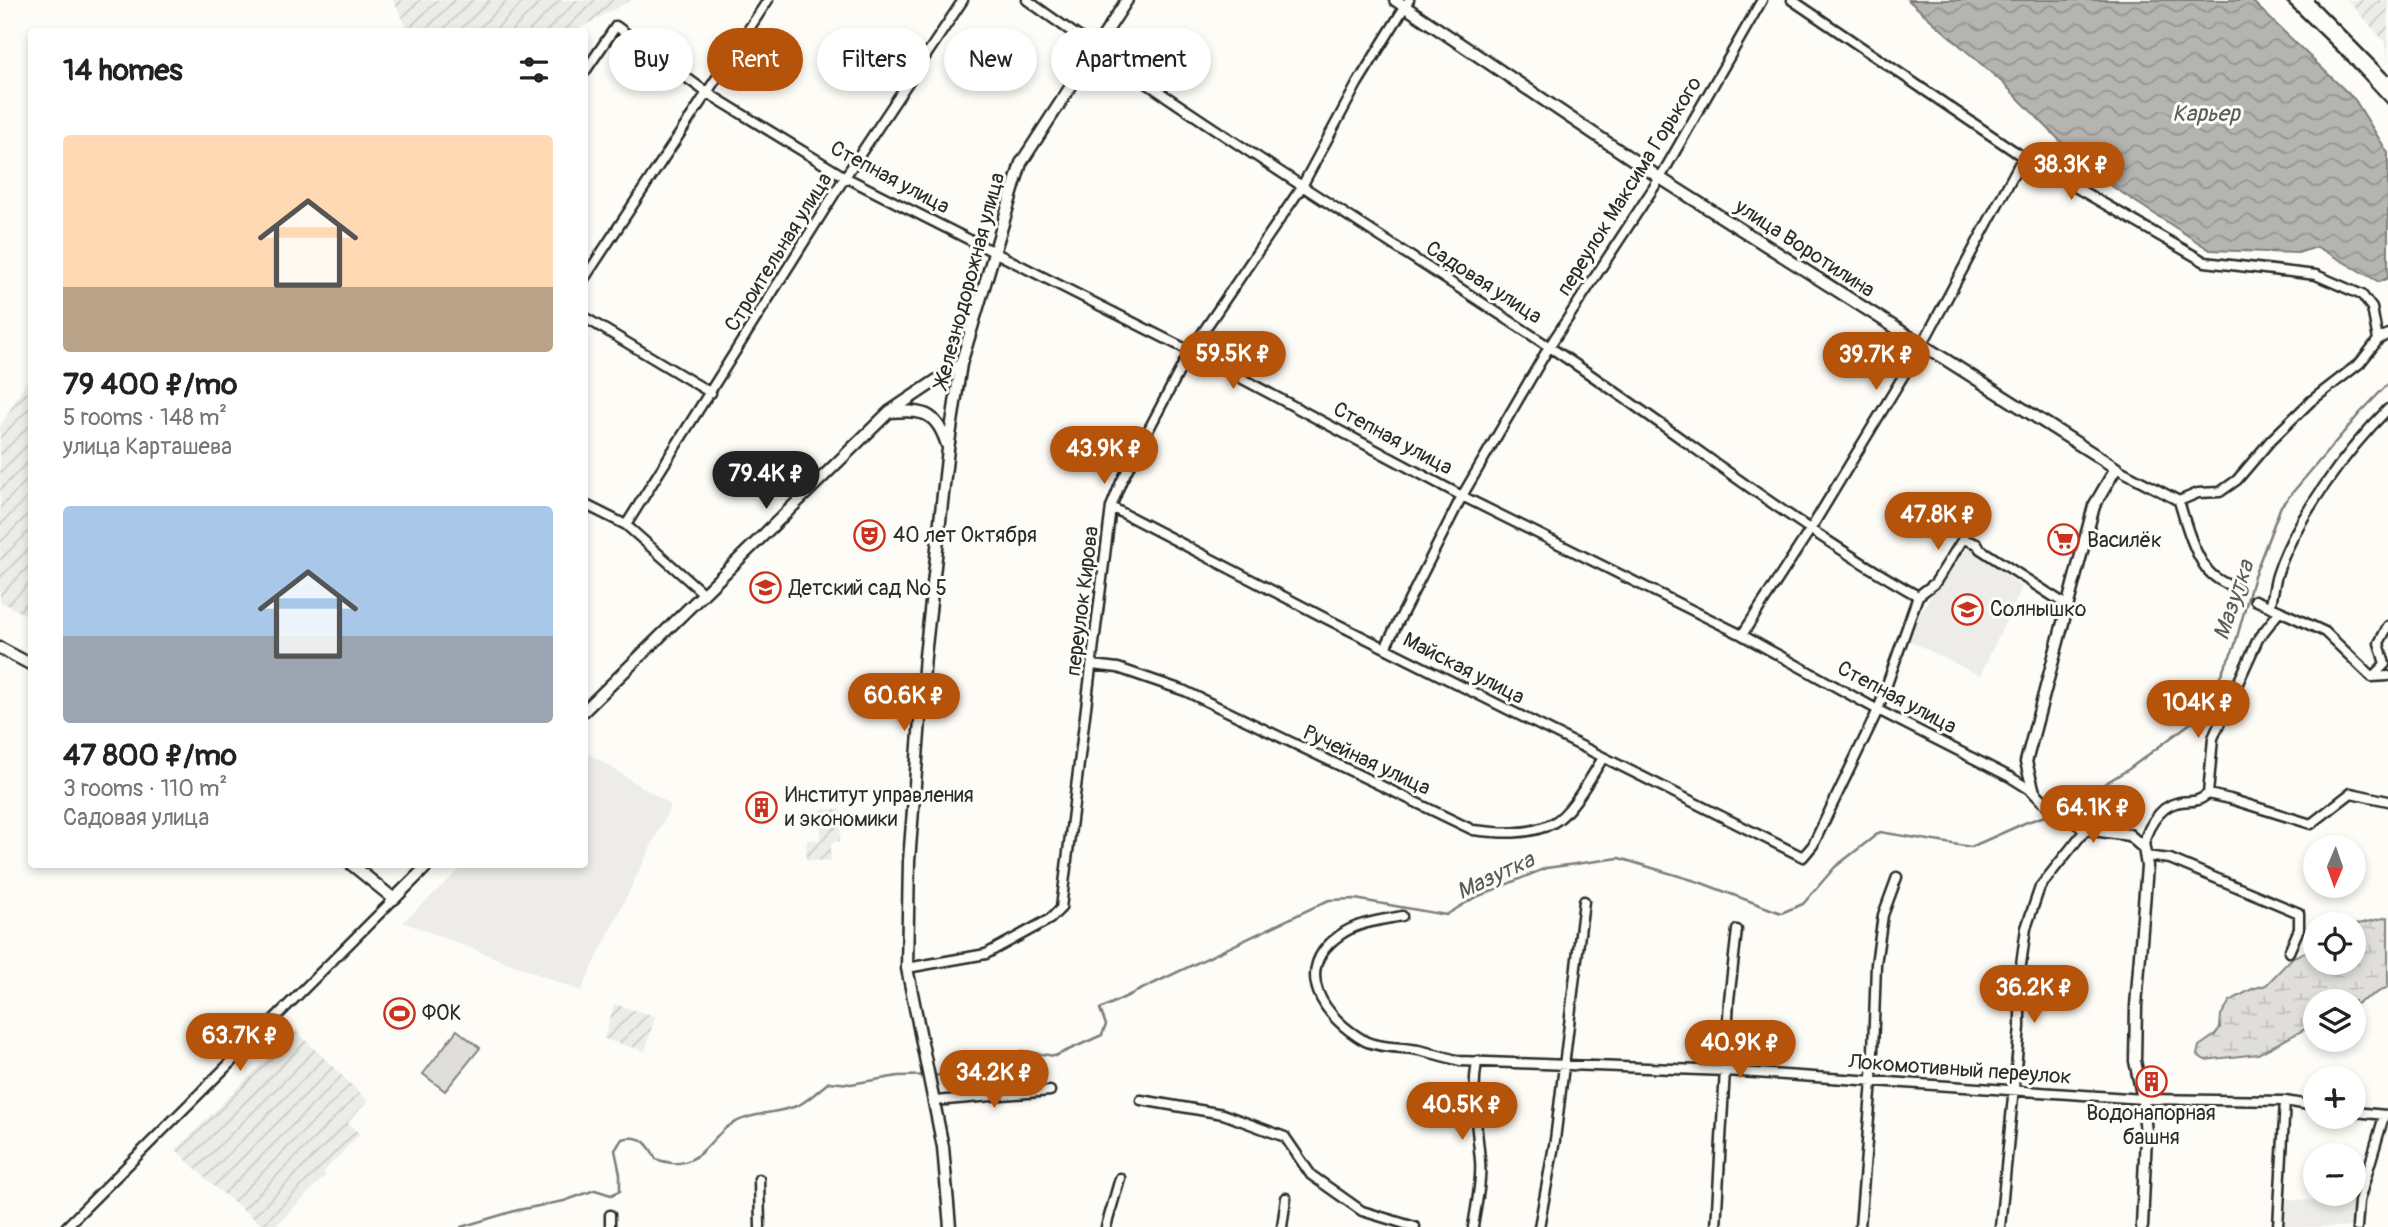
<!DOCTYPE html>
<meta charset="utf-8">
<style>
:root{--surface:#fff;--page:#f6f6f6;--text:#222;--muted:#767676;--accent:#b45309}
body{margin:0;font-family:Pangolin,sans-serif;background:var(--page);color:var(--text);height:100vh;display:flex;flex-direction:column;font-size:26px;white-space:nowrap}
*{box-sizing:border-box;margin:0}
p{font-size:23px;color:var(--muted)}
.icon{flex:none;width:38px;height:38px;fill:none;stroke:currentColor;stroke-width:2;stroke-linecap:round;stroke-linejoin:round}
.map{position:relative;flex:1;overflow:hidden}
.panel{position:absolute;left:28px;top:28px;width:560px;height:840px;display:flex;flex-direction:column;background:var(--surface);border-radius:7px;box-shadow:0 4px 10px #0003}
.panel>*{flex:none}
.guide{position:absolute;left:609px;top:28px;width:665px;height:63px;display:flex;gap:14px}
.needle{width:46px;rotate:182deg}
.fabs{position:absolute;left:2303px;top:835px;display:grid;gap:14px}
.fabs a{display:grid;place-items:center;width:63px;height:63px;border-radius:50%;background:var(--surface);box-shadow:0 4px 10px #0003;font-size:35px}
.price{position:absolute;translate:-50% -60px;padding:0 16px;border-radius:24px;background:var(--accent);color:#fff;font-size:23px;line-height:46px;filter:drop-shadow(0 2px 4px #0008)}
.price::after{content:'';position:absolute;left:50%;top:42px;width:21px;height:16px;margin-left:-10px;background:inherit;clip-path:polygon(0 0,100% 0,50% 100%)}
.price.on{background:#222;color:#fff}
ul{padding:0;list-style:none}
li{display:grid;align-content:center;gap:14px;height:371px;padding:0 35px}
li span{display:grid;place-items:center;height:217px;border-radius:7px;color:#555}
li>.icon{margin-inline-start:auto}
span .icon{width:126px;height:126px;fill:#fffc;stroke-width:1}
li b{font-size:30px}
h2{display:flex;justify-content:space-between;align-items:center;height:84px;padding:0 35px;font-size:30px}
.tag{padding:0 24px;border-radius:32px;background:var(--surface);box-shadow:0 4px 10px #0003;font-size:24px;line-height:63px}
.tag.on{background:var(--accent);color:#fff}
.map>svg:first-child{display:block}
.built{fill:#edece8}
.industrial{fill:url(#industrial-furrows)}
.green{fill:#dfdeda;stroke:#858482;stroke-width:2}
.wetland{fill:url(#wetland-marsh);stroke:#858482;stroke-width:2}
.water{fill:url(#water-waves);stroke:#7e7d7b;stroke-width:2}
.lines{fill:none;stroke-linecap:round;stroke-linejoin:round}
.stream{stroke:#7e7d7b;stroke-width:2.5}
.minor-casing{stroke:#2b2b2b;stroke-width:13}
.tertiary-casing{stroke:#2b2b2b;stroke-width:15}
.minor{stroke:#fdfcf7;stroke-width:8}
.tertiary{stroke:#fdfcf7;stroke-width:10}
.rail{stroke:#2b2b2b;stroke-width:2.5}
.labels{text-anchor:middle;stroke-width:6;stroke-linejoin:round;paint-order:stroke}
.street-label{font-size:21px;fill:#2b2b2b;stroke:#fdfcf7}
.poi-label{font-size:21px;fill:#2b2b2b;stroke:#fdfcf7;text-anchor:start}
.water-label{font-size:23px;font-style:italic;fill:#5b5b5a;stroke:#fdfcf7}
</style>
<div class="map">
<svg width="2388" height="1227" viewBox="0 0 2388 1227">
<defs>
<pattern id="industrial-furrows" width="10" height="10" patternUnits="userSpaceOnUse" patternTransform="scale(1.75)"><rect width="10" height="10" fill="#edece8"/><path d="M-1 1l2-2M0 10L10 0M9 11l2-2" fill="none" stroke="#cbcbc7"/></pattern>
<pattern id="wetland-marsh" width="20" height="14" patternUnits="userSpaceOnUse" patternTransform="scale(1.75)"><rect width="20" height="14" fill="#dfdeda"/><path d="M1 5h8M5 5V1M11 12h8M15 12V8" fill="none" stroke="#c0bfbb"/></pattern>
<pattern id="water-waves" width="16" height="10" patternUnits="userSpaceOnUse" patternTransform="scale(1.75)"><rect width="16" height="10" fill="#b5b4b1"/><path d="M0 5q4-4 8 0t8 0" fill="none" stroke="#939390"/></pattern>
</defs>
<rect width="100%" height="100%" fill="#fdfcf7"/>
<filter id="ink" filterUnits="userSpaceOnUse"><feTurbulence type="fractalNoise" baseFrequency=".0143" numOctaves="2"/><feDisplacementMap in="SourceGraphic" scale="14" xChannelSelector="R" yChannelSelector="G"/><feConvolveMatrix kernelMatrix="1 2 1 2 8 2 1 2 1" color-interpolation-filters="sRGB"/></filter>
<g filter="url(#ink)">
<path class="built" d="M1969,547L2022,587L1980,676L1908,640V632L1961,549Z
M585,751L671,805L581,991L403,922L465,865L584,864Z
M2287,1199L2352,1202L2351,1227H2285Z"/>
<path class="industrial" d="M393,0H631L573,32L409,31Z
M2347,0H2388V64L2386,43Z
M31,373V618L0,601V427Z
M821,809H841L840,841L831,842V861L806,860L807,840H820Z
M614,1004L655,1016L645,1051L604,1039Z
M295,1030L368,1101L348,1122L360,1134L323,1172L326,1175L275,1227H265L217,1189L176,1150Z"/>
<path class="green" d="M457,1030L480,1048L445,1091L423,1074Z"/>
<path class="wetland" d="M2388,917V987L2354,1005V1001H2315V1024L2258,1054L2205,1060L2197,1055L2199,1046L2215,1035L2220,1028L2221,1015L2230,1001L2252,989L2266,985L2293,957L2315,948V962H2354V925Z"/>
<path class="water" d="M1908,0H2251L2355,100L2388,153V278L2379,282L2317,247L2298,253L2210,250L2093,174L2004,84Z"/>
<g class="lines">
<path class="stream" d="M2061,810L2129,769L2200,716L2234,648L2254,576L2281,506L2360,413L2388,384
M461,1227L518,1210L564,1201L595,1190L611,1195L620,1191V1174L615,1150L622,1139C641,1134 648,1143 656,1159C668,1163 679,1166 692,1159C707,1152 716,1132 732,1124C753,1112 777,1114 799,1105C809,1100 820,1089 829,1082L851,1084L898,1076L948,1075L964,1079L993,1072L1021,1051L1055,1056L1102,1035L1106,1025L1100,1009L1329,900L1355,899L1446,915L1474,898L1546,868L1619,858L1699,882L1781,913L1803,904L1835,867L1880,832L1971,847L2027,822L2054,813"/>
<defs>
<path id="minor" d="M1027,0C1197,122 1374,231 1548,346C1673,428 1788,523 1918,596
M1792,0L2023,157L2205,262L2316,275L2362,295L2372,308L2378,340
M584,73L616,26L706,92L845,177L1190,351L1462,496L1742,635L1878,710L2010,777L2034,792
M584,279L768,0
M584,317L711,393
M2116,468L2179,501C2185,521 2193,551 2206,568C2214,579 2226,584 2238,589
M2179,501L2198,493L2220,492L2237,480L2271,440L2311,401L2360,363L2378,340L2388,334
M584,504L626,525L704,594
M1111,507L1327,619L1803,857L1813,845L1878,710L1918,596L1935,583L1963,539L1977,544L1980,549L2068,606
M626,525L845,177L963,0
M2270,607C2273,597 2274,585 2277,575C2295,519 2347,450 2388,409
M2280,611L2325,632L2372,677L2388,676
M1742,635L1810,530L1922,345L2023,157
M1385,648L1462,496L1549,347L1660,178L1762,0
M1092,665L1118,668L1185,691L1473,830C1499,833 1529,836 1553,823C1571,814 1592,775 1603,758
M2372,677L2385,664L2379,643L2388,626
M2208,794L2230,799L2311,824L2351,793L2388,801
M2144,848C2144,832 2159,807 2176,803C2191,799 2194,805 2208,794L2213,738L2258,639L2280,611L2255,600
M2145,856L2170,859L2299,913V929L2289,952
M1402,916C1382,920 1358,922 1340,935C1290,970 1324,1018 1365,1041C1379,1048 1402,1047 1418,1050C1432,1053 1446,1057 1460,1061L1726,1071L2143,1099L2285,1101L2315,1106
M907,968L986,954L1050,919L1061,908L1111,507L1121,482L1190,351L1301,188L1357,84L1409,0
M1141,1100L1223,1114L1285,1137L1311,1175L1362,1211L1415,1227
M935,1101L1050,1091
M2354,1112L2386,1115
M759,1179L760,1227
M66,1227L394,899
M610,1227V1215
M1106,1227L1120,1178
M1282,1227L1286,1198
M1473,1227C1476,1206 1482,1182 1480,1160C1477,1125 1471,1097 1477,1061
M1539,1227L1555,1140L1584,901
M1716,1227L1729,1000L1737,930
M1860,1227L1872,1081L1876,964L1883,915L1897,877
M2000,1227L2020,1027V972L2026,928L2040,887L2086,829
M2278,1227L2285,1101
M2357,1227L2359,1201L2384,1116"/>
<path id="tertiary" d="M1395,0L1660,178L2116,468L2094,506L2026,762L2034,792L2043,801L2086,829L2129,835L2144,848L2147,866L2136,1006L2135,1061L2143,1099L2146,1134L2142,1227
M889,412L961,364
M0,648L32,665
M584,711L889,412C922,410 936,410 947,445
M351,864L394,899L429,864
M950,1227L943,1147L907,968L909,861L925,656L948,449L961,364L1021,163L1127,0"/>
</defs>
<use href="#minor" class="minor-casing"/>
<use href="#tertiary" class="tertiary-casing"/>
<use href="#minor" class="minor"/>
<use href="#tertiary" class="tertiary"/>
<path class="rail" d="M2285,0L2348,61L2388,104
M2314,0L2388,75"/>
</g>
</g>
<defs>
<symbol id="theatre-ring" viewBox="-11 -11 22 22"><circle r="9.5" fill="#fdfcf7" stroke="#c8321e" stroke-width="1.5"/><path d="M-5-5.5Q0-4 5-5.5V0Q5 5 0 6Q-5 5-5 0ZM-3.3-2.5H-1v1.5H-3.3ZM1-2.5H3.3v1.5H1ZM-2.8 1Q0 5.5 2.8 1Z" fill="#c8321e"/></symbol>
<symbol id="supermarket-ring" viewBox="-11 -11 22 22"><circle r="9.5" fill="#fdfcf7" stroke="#c8321e" stroke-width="1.5"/><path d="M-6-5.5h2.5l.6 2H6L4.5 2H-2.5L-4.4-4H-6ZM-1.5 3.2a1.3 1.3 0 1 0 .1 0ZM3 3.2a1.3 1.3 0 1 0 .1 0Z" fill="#c8321e"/></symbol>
<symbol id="school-ring" viewBox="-11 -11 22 22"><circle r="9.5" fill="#fdfcf7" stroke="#c8321e" stroke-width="1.5"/><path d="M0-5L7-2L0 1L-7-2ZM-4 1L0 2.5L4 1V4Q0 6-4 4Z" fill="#c8321e"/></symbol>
<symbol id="building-ring" viewBox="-11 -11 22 22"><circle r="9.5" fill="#fdfcf7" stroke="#c8321e" stroke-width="1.5"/><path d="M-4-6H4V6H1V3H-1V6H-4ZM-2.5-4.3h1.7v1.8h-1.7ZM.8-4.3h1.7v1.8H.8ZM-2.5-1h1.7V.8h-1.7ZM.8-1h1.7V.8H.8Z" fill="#c8321e"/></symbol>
<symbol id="stadium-ring" viewBox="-11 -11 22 22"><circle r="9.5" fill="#fdfcf7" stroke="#c8321e" stroke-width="1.5"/><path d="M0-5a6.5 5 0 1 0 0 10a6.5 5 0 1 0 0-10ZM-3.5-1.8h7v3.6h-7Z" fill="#c8321e"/></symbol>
</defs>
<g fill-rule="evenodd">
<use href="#theatre-ring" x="852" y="518" width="35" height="35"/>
<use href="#supermarket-ring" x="2046" y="522" width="35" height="35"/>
<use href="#school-ring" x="748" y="570" width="35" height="35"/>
<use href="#school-ring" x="1950" y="592" width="35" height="35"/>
<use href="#building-ring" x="744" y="790" width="35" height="35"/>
<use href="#stadium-ring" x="382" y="996" width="35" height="35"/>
<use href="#building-ring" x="2134" y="1064" width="35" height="35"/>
</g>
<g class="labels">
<g class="street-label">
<text transform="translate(890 177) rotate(28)" y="7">Степная улица</text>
<text transform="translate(1629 186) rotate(-58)" y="7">переулок Максима Горького</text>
<text transform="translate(1805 248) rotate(33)" y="7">улица Воротилина</text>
<text transform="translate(778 252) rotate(-58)" y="7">Строительная улица</text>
<text transform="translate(969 280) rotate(-75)" y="7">Железнодорожная улица</text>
<text transform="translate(1484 282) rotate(33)" y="7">Садовая улица</text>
<text transform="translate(1393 438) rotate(28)" y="7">Степная улица</text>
<text transform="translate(1082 601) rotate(-83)" y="7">переулок Кирова</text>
<text transform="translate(1464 668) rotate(27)" y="7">Майская улица</text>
<text transform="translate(1897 697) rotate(28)" y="7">Степная улица</text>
<text transform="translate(1367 760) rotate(25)" y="7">Ручейная улица</text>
<text transform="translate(1960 1069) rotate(4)" y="7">Локомотивный переулок</text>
</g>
<g class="poi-label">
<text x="893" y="542">40 лет Октября</text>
<text x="2087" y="547">Василёк</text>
<text x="789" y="595">Детский сад № 5</text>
<text x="1990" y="616">Солнышко</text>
<text x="785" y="802">Институт управления<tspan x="785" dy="24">и экономики</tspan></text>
<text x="422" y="1020">ФОК</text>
<text x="2151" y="1120" text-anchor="middle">Водонапорная<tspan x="2151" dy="24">башня</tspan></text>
</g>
<g class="water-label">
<text x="2206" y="121">Карьер</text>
<text transform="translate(2233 600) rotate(-71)" y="8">Мазутка</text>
<text transform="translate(1495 875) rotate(-25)" y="8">Мазутка</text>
</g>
</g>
</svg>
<div class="fabs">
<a><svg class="needle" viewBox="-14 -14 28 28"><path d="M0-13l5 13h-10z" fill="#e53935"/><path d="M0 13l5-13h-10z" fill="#767676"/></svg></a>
<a><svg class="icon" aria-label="locate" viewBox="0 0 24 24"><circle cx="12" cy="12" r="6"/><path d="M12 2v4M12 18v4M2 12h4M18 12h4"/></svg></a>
<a><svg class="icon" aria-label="layers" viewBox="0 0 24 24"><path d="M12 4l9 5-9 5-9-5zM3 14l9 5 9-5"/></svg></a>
<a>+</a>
<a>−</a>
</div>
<b class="price" style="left:2071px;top:202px">38.3K ₽</b>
<b class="price" style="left:1233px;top:391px">59.5K ₽</b>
<b class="price" style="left:1876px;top:392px">39.7K ₽</b>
<b class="price" style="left:1104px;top:486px">43.9K ₽</b>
<b class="price on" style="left:766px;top:511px">79.4K ₽</b>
<b class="price" style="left:1938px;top:552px">47.8K ₽</b>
<b class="price" style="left:904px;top:733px">60.6K ₽</b>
<b class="price" style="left:2198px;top:740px">104K ₽</b>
<b class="price" style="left:2093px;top:845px">64.1K ₽</b>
<b class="price" style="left:2034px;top:1025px">36.2K ₽</b>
<b class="price" style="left:240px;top:1073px">63.7K ₽</b>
<b class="price" style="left:1740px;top:1080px">40.9K ₽</b>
<b class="price" style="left:994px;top:1110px">34.2K ₽</b>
<b class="price" style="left:1462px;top:1142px">40.5K ₽</b>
<div class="guide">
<a class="tag">Buy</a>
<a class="tag on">Rent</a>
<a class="tag">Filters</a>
<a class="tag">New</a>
<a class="tag">Apartment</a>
</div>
<section class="panel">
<h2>14 homes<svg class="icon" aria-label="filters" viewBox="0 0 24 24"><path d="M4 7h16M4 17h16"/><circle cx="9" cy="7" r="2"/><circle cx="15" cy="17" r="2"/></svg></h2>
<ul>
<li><span style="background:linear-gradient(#ffd9b3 70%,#b9a48a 0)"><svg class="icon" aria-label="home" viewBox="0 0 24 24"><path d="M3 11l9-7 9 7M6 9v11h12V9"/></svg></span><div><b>79 400 ₽/mo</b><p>5 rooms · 148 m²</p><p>улица Карташева</p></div></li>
<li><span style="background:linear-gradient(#a9c7e8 60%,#9aa5b1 0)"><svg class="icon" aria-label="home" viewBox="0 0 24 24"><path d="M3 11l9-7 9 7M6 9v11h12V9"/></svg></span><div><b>47 800 ₽/mo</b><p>3 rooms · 110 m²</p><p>Садовая улица</p></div></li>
</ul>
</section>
</div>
